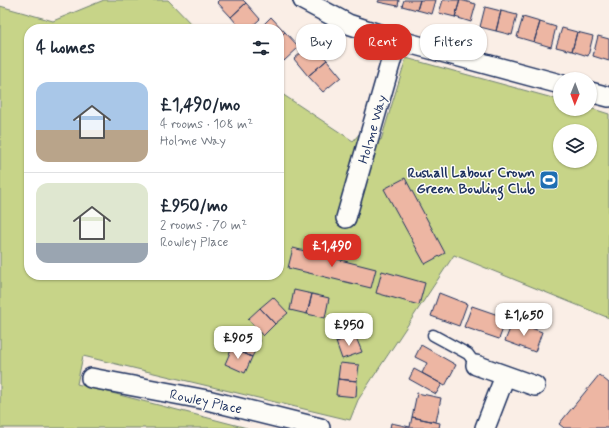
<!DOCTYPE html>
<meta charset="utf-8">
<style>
:root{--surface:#fff;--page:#f2f2f3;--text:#1f2937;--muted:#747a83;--line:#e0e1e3;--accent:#d93025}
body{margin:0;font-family:Mynerve,sans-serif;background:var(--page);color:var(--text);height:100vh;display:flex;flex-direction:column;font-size:15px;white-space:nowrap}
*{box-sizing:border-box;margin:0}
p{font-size:13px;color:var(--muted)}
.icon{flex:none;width:22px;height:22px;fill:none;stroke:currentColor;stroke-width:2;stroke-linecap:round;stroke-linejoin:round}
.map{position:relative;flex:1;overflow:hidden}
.drawer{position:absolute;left:24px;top:24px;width:260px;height:256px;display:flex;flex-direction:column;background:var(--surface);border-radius:16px;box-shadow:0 1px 3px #0004}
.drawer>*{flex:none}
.hud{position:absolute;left:296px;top:24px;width:253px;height:36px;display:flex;gap:8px}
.needle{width:26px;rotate:181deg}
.buttons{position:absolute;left:553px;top:72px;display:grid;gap:8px}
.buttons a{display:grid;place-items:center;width:44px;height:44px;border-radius:50%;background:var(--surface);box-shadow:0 1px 3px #0004;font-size:20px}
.price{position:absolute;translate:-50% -34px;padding:0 9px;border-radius:8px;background:#fff;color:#222;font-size:13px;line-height:26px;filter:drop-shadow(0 1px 2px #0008)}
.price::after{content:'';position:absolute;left:50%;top:24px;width:12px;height:9px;margin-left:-6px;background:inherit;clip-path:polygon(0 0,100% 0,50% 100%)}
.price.active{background:var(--accent);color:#fff}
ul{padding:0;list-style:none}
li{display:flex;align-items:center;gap:12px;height:100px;padding:0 12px}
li+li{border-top:1px solid var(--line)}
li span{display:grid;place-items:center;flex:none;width:112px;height:80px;border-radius:12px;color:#555}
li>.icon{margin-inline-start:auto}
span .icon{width:48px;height:48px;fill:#fffc;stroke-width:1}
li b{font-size:17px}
h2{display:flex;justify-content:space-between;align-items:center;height:48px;padding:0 12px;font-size:17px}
.tag{padding:0 14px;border-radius:16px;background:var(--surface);box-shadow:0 1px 3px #0004;font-size:14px;line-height:36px}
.tag.active{background:var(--accent);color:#fff}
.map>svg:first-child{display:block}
.green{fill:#c7d488;stroke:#718273;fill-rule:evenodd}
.building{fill:#edb6a3;stroke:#1b2f5e}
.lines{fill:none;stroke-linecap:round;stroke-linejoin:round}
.lane-casing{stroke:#1b2f5e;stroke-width:13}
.street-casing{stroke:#1b2f5e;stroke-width:22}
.lane{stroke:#fdfcf7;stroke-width:10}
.street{stroke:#fdfcf7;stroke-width:19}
.labels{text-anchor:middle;stroke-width:3;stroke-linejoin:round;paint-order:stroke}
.street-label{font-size:14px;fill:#1b2f5e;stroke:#fdfcf7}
.poi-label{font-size:14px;font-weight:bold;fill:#1b2f5e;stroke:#fdfcf7;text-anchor:end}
</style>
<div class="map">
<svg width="609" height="428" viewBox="0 0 609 428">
<rect width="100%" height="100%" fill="#faeee6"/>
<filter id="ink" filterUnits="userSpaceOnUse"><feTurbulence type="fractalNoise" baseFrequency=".025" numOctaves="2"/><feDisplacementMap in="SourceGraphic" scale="8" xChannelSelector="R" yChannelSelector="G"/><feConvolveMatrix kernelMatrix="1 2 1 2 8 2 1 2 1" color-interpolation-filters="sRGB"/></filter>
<g filter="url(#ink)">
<path class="green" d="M104,0H168L196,29H29V275H279V92L353,141L361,132L381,140L406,58L560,100V109L590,108L609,114V318L454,255L358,400L350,420L83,356L77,384L247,428H0V6L53,21ZM560,131H590V161H560Z"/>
<path class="building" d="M219,0H243L246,3L231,17L217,2Z
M379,0H399L398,6L378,2Z
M404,0H420L417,10L402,6Z
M420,0H436L432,14L417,10Z
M443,0H460L455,17L439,13Z
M460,0L476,4L471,22L455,17Z
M246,3L260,19L249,29H241L231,17Z
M485,7L501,11L496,31L480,27Z
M501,11L517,15L512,35L496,31Z
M271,17L285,32L279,38V29H259Z
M523,17L540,22L534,42L517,37Z
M540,22L556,27L551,47L534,42Z
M562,28L577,32L572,51L556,47Z
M285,32L299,47L284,61L279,55V38Z
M577,32L593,36L588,56L572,51Z
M598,36L609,39V61L593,56Z
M312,43L327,60L308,76L294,59Z
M327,60L341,77L323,92L308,76Z
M405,178L445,253L425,264L384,189Z
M293,248L376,269L371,288L288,268Z
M382,271L425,283L419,305L376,293Z
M294,290L312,294L307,314L290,310Z
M439,293L467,304L459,326L431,316Z
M312,294L329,298L325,318L307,314Z
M273,297L288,313L275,324L260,308Z
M472,306L507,318L499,339L464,327Z
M260,308L275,324L263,336L248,319Z
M349,317L355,335L336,342L329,324Z
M513,321L542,332L535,352L505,341Z
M239,332L260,341L252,357L232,348Z
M355,335L362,352L342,359L336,342Z
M421,345L456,365L445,386L422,373L427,363L415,357Z
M232,348L252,357L245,373L225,364Z
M340,363L359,365L357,381L338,379Z
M414,369L442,384L436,394L409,379Z
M599,375L609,383V428H564L559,424Z
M338,379L357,381L356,397L336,395Z
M417,393L441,398L436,422L412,417Z
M412,417L440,423L439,428H390L391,423L410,427Z"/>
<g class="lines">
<defs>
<path id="lane" d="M433,335L468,354L476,365"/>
<path id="street" d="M303,0L348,24L397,40L560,84
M590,92L609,97
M346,218L397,40
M476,365L535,386
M91,378L207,400L320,428
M485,428L505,376"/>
</defs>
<use href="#lane" class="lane-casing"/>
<use href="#street" class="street-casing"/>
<use href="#lane" class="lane"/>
<use href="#street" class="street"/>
</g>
</g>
<defs>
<symbol id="stadium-square" viewBox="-11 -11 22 22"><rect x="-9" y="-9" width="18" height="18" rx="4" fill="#1f6fb2" stroke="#fdfcf7"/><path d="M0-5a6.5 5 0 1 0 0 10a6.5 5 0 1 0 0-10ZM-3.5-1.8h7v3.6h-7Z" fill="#fff"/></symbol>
</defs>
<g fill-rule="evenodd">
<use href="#stadium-square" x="538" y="169" width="22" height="22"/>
</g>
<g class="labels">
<g class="street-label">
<text transform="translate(372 129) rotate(-74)" y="5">Holme Way</text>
<text transform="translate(206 401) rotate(12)" y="5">Rowley Place</text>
</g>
<g class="poi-label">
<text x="535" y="177">Rushall Labour Crown<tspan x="535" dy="16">Green Bowling Club</tspan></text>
</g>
</g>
</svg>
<div class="buttons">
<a><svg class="needle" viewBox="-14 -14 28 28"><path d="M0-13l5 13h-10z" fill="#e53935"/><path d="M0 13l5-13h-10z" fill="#747a83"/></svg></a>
<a><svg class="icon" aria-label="layers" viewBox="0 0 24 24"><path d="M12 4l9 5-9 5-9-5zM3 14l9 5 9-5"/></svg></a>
</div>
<b class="price active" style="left:332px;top:268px">£1,490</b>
<b class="price" style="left:524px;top:337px">£1,650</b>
<b class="price" style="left:349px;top:347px">£950</b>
<b class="price" style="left:238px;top:360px">£905</b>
<div class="hud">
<a class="tag">Buy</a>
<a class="tag active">Rent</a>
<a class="tag">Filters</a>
</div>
<section class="drawer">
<h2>4 homes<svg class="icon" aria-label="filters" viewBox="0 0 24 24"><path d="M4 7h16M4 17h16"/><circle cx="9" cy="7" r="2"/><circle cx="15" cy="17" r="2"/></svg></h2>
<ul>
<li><span style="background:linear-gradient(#a9c7e8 60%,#b9a48a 0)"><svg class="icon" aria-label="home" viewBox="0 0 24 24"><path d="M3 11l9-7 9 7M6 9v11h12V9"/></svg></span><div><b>£1,490/mo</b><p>4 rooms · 108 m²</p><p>Holme Way</p></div></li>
<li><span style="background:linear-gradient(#dfe7d0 75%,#9aa5b1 0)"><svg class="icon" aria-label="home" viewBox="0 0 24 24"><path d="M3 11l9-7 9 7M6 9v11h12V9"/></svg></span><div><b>£950/mo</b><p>2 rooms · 70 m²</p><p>Rowley Place</p></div></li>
</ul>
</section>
</div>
